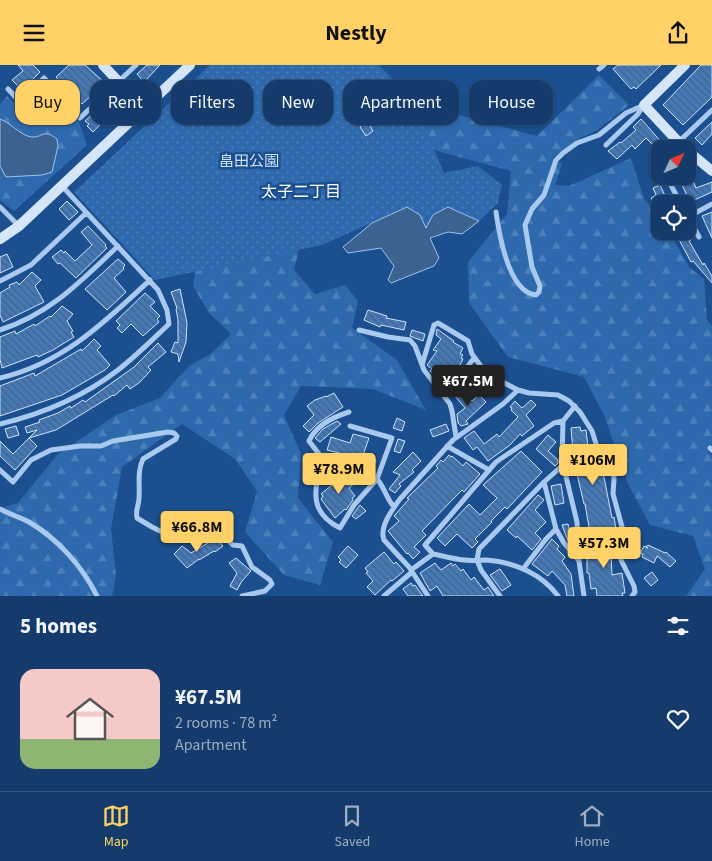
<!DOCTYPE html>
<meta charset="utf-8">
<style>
:root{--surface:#143b6b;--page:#214673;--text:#f1f3f6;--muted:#9dadc1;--line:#33557e;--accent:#ffd166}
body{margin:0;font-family:"Source Sans 3","Noto Sans JP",sans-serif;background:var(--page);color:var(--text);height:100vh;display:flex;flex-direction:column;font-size:19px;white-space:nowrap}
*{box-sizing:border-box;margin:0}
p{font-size:16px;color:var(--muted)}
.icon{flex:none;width:28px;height:28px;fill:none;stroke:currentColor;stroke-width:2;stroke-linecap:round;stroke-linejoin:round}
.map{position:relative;height:531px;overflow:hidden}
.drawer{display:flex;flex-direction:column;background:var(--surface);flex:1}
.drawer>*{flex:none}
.hud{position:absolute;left:15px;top:15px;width:682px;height:45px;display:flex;gap:10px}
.needle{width:32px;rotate:46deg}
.buttons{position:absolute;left:651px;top:75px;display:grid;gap:10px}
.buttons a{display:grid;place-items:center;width:45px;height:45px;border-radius:10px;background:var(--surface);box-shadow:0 1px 4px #0004,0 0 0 1px var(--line);font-size:25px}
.price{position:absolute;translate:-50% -42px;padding:0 11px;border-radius:5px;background:var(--accent);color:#111;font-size:16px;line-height:32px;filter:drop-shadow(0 1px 2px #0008)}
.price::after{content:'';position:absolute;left:50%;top:30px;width:15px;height:11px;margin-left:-8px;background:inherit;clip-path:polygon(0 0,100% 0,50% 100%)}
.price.active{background:#222;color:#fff}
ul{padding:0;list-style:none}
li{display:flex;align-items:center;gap:15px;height:125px;padding:0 20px}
li span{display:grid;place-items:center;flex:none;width:140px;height:100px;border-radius:15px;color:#555}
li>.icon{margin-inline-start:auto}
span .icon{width:60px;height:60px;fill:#fffc;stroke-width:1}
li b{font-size:21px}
h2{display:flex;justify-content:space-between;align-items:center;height:60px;padding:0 20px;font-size:21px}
.tag{padding:0 18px;border-radius:15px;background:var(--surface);box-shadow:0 1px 4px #0004,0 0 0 1px var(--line);font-size:18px;line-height:45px}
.tag.active{background:var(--accent);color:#111}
header{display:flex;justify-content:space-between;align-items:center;height:65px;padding:0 20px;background:var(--accent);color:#111;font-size:22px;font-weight:700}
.tabs{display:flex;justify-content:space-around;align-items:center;height:70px;border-top:1px solid var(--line);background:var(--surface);font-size:14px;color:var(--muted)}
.tabs a{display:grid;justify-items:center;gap:2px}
.tabs .active{color:var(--accent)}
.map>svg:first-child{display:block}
.forest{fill:url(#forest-firs)}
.park{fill:url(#park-dots)}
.water{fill:#3c6290;stroke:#9cc4f0}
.building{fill:url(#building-back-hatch);stroke:#cfe3fa}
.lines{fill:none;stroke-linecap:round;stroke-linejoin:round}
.street{stroke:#a9c9ee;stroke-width:5}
.secondary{stroke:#d6e6fa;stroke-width:10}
.labels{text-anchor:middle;stroke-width:5;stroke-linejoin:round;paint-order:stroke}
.park-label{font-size:15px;fill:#cfe3fa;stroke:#1b4f8f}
.neighbourhood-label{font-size:16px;fill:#fff;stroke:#1b4f8f}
</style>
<header><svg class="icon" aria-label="menu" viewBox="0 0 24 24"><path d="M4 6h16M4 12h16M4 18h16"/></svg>Nestly<svg class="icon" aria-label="share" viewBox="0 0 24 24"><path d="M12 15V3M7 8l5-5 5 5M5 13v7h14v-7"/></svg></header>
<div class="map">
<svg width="712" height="531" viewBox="0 0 712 531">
<defs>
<pattern id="forest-firs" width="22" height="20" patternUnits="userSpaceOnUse" patternTransform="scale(1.25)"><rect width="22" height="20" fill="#2e69ad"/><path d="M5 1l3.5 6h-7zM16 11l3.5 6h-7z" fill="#4d80b9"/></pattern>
<pattern id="park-dots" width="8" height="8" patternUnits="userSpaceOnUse" patternTransform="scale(1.25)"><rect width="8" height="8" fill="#2e69ad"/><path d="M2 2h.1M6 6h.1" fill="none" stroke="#4d80b9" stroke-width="1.8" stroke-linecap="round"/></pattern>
<pattern id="building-back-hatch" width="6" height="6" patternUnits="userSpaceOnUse" patternTransform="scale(1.25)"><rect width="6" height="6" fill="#4478b7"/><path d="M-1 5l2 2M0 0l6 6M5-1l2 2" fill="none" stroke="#486282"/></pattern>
</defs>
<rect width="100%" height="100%" fill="#1b4f8f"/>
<path class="forest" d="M599,10L629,40L596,66L580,73L552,93L562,99L555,120L569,121L631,93L644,134L660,151V166H669L689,202L704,214L707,255L712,261V379L708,386L712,390V531H686L705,504L693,471L650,460L629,421L604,350L584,312L508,292L469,238L468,197L507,149L511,106L430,84L415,38L537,71Z
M7,31L23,48L42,57L60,38L79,57L87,80L14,146L0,135V39Z
M302,172L294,205L315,229L345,220L358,236L352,263L397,295L426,345L373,324L301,321L284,350L301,389L298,433L333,477L320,520L284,510L245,467L257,426L235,394L182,359L122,402L111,464L116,511L112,531H0V443L18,438L57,390L116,350L160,333L189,301L212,288L231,269L209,248L193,221L197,198Z"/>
<path class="park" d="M210,0H379L415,38L444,108L478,101L502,120L498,138L479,156L448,142L426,163L407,142L322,180L155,215L74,127Z"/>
<path class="water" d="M0,54C11,58 20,70 31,72C43,73 43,63 57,74L58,81L52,107L42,110L6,112L0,101Z
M407,142L420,150L426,163L433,150L448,142L479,156L462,169L448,167L430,173L439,193L434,201L391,218L388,215L394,201L381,183L348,188L343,182L372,158Z"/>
<path class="building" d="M18,0H33L40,7L24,23L21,20L19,22L12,15L23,6Z
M69,0H85L105,18L82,39L68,24L67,25L56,12Z
M147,0H160L144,17L137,9Z
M618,0H661L636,24L634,22L631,24L613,4Z
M701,0H712V32L683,60L663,40Z
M45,22L52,30L43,39L45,41L37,49L33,45L32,47L24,39Z
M113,31L120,39L93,67L87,61L89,59L85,56Z
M641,54L663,79L657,84L646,73L635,84L632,80L617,94L608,86L620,77L621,78L636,65L633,62Z
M367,57L373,66L366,71L360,62Z
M712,57V69L702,80L695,73Z
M678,111H691L696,123L712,117V127L690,137Z
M660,120L669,139H660V149L651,133L656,130L653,123Z
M67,136L78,147L69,155L59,144Z
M712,147V173L702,151Z
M88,161L106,180L105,181L107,183L76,213L60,198L58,199L52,192L61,185L64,188L65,186L75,196L92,180L81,167Z
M686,166L691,175L689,176L703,200L704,198L712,211V218L693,196L691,197L677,171Z
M7,189L13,202L0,208V192Z
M118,194L125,200L123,203L124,204L114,213L126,227L107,245L85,224Z
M32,207L41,215L35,221L44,237L3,257L0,250V228L10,222L9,220L17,217L19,220Z
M180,224L187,258L186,277L179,297L178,289L171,287L175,277L178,278V255L176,244L177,243L171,227Z
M145,228L155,237L150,241L160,251L157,254L159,257L143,271L131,259L122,268L117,263L120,260L116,256Z
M62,241L73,249L67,256L73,266L71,267L74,272L53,285L38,292L37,290L2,303L0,294V272L15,266L16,269L34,259L35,261L50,251L51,252Z
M368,245L387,251L386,253L406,257L404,265L381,260L380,262L364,255Z
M437,264L454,276L453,277L463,283L460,289L463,290L461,293L463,294L459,302L443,319L436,314L438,312L430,306L432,304L427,300L437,286L433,285L441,274L436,270Z
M412,265L425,269L423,276L410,271Z
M94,274L101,281L97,285L110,300L105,305L62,330L0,351V321L34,308L35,311L81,284L82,286Z
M158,278L166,287L148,302L151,305L140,317L130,324L127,320L114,331L113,330L56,365L29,373L37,365L27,368L25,362L40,357L39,355L58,348L70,341L71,343L83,335L85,337L134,302Z
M475,302L500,327L499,329L478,318L469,308Z
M461,323L472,336L479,330L486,337L466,356L468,359L461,361L458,358L457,349L465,343L454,330Z
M334,328L343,342L318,358L309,367L303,361L314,350L307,341L315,335L326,331V332Z
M531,335L536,340L526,350L534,361L522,371L520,369L510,380L488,396L477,382L473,385L464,373L474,366L484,379L497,369L499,372L518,352L511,345L512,343L510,342L515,336L522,343Z
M397,353L405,357L402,366L393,363Z
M337,356L341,359L320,377L315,373L323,364Z
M446,359L449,366L433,372L430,365Z
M16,361L19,370L8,373L5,364Z
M580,362L581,366L586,365L588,382H593V399L601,397L612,453L614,452L616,465L590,468L585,439H584L577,409V401H583V385L573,386L571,363Z
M353,369L369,373L363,390L376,395L373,402L350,393L351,391L327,385L331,372L350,378Z
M548,370L556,377L548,386L558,395V398L555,401L536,384Z
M29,373L37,381L15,405L0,391V376L13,389Z
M398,374L405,376L400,388L394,386Z
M521,386L542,407L507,444L505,442L491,456L492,457L475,474L478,477L472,483L457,469L445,481L437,473L469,439L480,450L497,433L483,420Z
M413,387L421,396L412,405L414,407L399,419L401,421L395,428L389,424L400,410L393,407Z
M449,390L451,392L452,391L463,401L466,397L480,409L464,427L462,425L422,466L426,470L414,482L420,487L413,494L408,488L407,489L388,466L399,456L394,451L409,434L407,433L438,403L436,401L441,395L443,397Z
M349,406L357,416L349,423L355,431L352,433L353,435L346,445L345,444L335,453L321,434L323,431L321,429Z
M561,419L564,438L555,440L551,421Z
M538,430L544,435L535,445L546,457L535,468L541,474L532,485L517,471L516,473L507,465Z
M360,440L366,446L356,454L352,451Z
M568,459L572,475L568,476L562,460Z
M216,473L223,481L215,487L214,486L199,495V494L187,503L174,489L182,481L191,488Z
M552,474L559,481L557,484L565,492L562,496L571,509L574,531H567L565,520L552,506L548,511L532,499Z
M616,474L617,488H611L612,510L622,508L625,528H622L623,531H597L596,523L591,524L589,508H587V479L592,478V476Z
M648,480L665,488L666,487L676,496L670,502L657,491L654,498L642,492L643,489L640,488L644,481L648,483L646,482Z
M348,481L358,490L346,503L339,497L341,495L338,492Z
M384,487L394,499L396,497L404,506L392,516L391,515L375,530L367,522L373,516L366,508L368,507L365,503Z
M236,493L251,506L242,516L237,525L230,521L237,508L229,498Z
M435,498L441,505L451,498L453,501L455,499L461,506L463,504L471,515L474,512L484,525L488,522L494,531H443L437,521L430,526L420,508Z
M500,504L511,520L502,526L490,510Z
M652,507L658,515L651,521L644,513Z
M411,518L413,521L415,520L423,531H408L403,524Z"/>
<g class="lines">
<path class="street" d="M599,4L604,0
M8,24L19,36L44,13L80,53L136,0
M606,80L638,49L643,40
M671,84L712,45
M660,96V99
M666,111L681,139
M0,142L19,161
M496,147C499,168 508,227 536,230L539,227L540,221L532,202L525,160L532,144L544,130L556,95L563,88L577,78L599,70L626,48L644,40
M688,151L699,172
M688,152L712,139
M0,216L31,200L86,148
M0,265C50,249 81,216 118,181
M359,265L388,272L410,275L415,281L424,305L450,339L452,346L456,372
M422,300L434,260L438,258L468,276L472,289L483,304L491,311L518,325L529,328L558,330L569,336L580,347L592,366L599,388L613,402L614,414L613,429L624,469L621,495L634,521L635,527L632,531
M0,313C62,299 105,257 150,215
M445,331L474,293
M575,341L563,356L562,395L577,457L579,496L584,531
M349,347C333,352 316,360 309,376L322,393C316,422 306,446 340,463L354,440L377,414L392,373L350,361
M0,359C42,349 83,332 118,305C136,291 152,275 169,259L167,245L158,225L62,121
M447,381L489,405
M710,383L712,385
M0,405L13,417L31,395L51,385L80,381H101L113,376L168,367L174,368L177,371L176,374L143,394C137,406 140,420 139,433C139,441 135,445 137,453L152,462L168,470L192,475L215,468L221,469L233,480L242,481L252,502L270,515L272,519L265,526L242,531
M377,414C385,423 386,433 394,442
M544,417L556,464L564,478L579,496
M0,444C9,449 19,452 29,457C58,474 82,501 97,531
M578,473L624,469
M433,489L425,480L496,397L554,358L563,356
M523,504L546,474L556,464
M411,505L433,489C443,491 453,494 464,495C471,496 479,495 487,495C514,497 542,509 558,531
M384,531L412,507
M428,531L409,502L384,475C379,462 392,445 400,434L453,375L503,339L518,325
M500,531L481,505L477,495L479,484L544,417L563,400"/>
<path class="secondary" d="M103,0L144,44
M685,84L644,40L685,0
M688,86L712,106
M0,174L19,161L190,0"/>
</g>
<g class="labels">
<g class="park-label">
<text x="249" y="101">畠田公園</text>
</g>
<g class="neighbourhood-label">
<text x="301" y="132">太子二丁目</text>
</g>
</g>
</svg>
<div class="buttons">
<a><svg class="needle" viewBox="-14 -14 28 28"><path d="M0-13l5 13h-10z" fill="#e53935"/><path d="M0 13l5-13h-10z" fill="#9dadc1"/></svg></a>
<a><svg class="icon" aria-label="locate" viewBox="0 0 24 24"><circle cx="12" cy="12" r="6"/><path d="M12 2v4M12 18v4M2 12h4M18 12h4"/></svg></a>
</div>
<b class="price active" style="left:468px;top:342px">¥67.5M</b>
<b class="price" style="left:593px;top:421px">¥106M</b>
<b class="price" style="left:339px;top:430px">¥78.9M</b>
<b class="price" style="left:197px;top:488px">¥66.8M</b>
<b class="price" style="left:604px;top:504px">¥57.3M</b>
<div class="hud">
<a class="tag active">Buy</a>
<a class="tag">Rent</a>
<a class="tag">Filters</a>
<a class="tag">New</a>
<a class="tag">Apartment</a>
<a class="tag">House</a>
</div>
</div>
<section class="drawer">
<h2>5 homes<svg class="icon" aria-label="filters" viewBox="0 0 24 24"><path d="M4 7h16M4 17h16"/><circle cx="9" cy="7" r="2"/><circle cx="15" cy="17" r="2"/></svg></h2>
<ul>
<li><span style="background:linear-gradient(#f6c9c9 70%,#8fb573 0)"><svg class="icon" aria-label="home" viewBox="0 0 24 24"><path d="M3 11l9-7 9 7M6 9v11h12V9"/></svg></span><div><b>¥67.5M</b><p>2 rooms · 78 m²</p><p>Apartment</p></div><svg class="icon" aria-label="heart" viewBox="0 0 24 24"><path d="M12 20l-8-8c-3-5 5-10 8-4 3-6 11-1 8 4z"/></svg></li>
</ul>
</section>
<nav class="tabs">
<a class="active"><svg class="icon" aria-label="map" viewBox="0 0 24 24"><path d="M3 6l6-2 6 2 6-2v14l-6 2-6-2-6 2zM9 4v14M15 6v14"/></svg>Map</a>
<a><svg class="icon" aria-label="saved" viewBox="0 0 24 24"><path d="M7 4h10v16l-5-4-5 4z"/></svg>Saved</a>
<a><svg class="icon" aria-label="home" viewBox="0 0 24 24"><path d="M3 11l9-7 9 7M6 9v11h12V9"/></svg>Home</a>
</nav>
